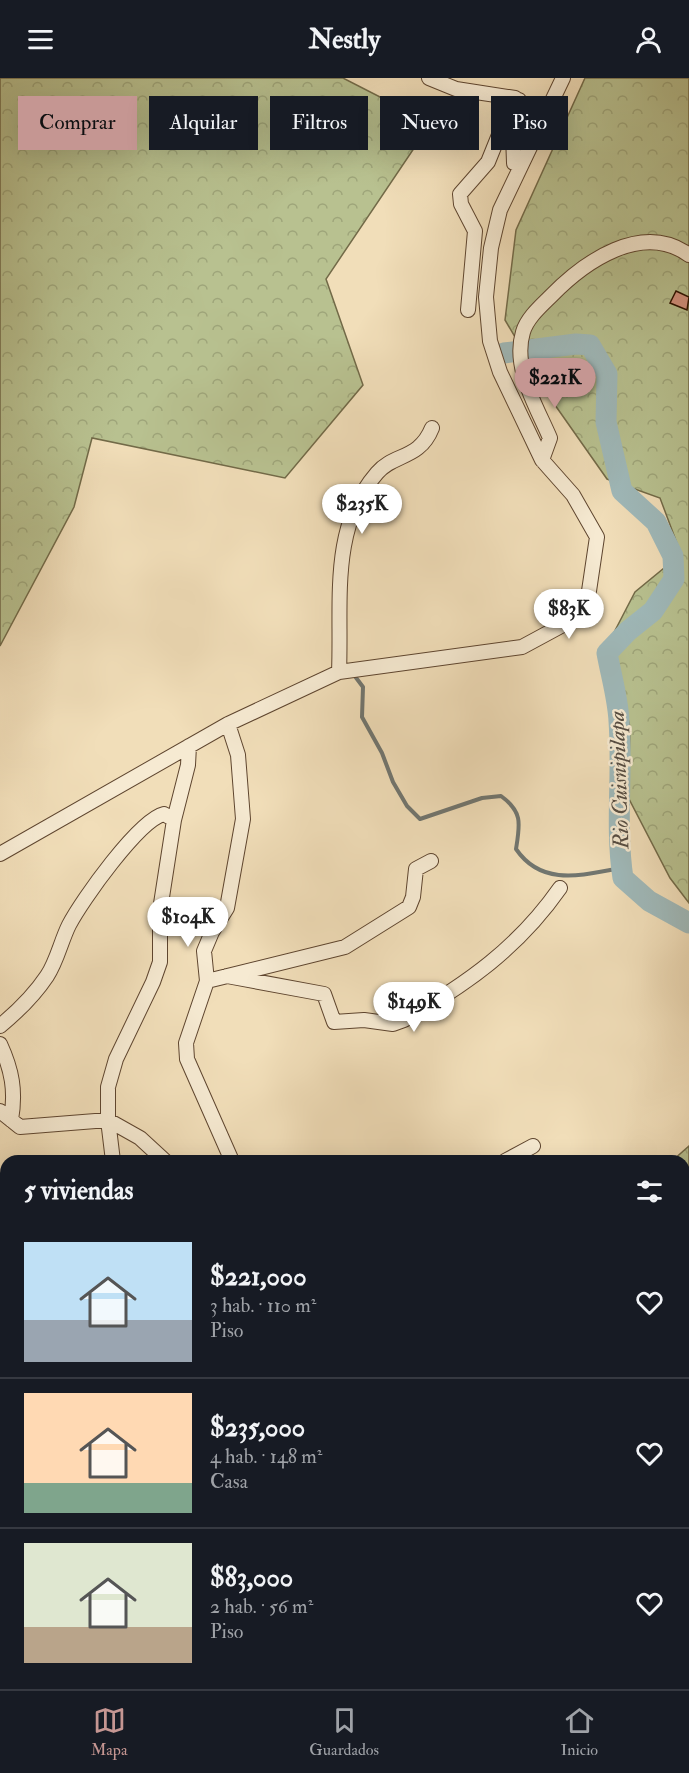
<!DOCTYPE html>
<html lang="es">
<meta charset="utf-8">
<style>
:root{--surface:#171b24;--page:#20242c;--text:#f1f3f6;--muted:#9ea1a6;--line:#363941;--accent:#c59692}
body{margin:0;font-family:"IM FELL Double Pica",serif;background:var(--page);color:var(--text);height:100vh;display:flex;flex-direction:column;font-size:22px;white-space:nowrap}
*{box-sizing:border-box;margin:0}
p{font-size:20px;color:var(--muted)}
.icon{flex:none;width:33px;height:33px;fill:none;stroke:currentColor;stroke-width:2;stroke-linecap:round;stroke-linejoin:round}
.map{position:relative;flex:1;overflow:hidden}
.details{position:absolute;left:0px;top:1077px;width:690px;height:534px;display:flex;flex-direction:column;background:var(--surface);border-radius:18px 18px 0 0;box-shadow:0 6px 24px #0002}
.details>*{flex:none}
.guide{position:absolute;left:18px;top:18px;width:654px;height:54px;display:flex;gap:12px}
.price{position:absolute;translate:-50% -51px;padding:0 14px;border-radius:21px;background:#fff;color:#222;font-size:20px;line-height:39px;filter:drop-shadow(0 2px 3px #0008)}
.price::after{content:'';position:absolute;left:50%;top:36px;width:18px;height:14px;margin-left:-9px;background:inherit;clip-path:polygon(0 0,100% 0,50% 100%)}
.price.current{background:var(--accent);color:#111}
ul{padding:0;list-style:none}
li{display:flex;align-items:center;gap:18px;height:150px;padding:0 24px}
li+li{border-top:2px solid var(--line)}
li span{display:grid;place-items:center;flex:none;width:168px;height:120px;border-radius:0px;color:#555}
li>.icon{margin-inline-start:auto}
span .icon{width:72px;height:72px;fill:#fffc;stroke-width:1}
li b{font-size:26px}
h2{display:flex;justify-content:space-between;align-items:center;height:72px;padding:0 24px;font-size:26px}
.chip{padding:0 21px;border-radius:0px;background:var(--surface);box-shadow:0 6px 24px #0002;font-size:21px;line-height:54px}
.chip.current{background:var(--accent);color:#111}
header{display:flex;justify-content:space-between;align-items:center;height:78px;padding:0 24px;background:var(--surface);font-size:27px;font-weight:700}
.menu{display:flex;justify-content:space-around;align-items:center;height:84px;border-top:2px solid var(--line);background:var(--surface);font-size:16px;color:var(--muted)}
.menu a{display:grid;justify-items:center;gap:3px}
.menu .current{color:var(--accent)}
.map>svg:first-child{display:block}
.forest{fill:url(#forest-crowns);stroke:#726a48;stroke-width:1.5}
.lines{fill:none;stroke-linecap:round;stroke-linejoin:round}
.stream{stroke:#717670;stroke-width:4}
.river{stroke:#9fb9ba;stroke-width:21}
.building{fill:#d3927f;stroke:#2d1201;stroke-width:1.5}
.minor-casing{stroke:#5e452f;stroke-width:16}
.minor{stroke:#f6ead2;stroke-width:14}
.labels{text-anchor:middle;stroke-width:5;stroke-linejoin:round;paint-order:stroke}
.water-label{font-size:22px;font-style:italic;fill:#554c42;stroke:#f6ead2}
</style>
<header><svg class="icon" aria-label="menu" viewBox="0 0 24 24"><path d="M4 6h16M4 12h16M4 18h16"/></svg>Nestly<svg class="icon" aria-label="person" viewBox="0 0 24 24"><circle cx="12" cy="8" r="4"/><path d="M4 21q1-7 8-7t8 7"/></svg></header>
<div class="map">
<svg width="689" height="1611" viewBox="0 0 689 1611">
<defs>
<pattern id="forest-crowns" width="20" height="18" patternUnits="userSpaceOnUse" patternTransform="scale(1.5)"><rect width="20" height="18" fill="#b8c190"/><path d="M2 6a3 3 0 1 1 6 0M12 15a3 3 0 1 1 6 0" fill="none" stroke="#9ea57a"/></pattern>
</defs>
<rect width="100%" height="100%" fill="#f1deb9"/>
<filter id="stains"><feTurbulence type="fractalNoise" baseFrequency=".00333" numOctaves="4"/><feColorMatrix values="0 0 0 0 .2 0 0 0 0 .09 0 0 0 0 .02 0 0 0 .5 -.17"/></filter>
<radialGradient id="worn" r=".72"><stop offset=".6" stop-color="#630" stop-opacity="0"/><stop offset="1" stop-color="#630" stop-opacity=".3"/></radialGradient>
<path class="forest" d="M0,0H343L431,45L326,201L363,307L285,400L92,360L74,429L0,568Z
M585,0H689V825L670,800L628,719L630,649L609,564L635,514L681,476L660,420L607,401L555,327L505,242L516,152Z
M689,1068V1198L684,1195V1083H672Z"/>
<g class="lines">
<path class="stream" d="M354,597L363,609L362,639L382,675L393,704L407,728L420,741L482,720L501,718C523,734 520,746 516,771C542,809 582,797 621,790
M338,1605L340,1611"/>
<path class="river" d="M504,275L576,266L590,267L607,296L606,344L622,413L656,444L673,478L674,501L653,533L628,553L607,575C611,597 618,621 619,643C623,696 615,748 623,800L649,823L689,845"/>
</g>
<path class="building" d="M676,213L689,219L687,232L670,225Z"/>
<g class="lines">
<defs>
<path id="minor" d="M429,0L456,11L515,20L522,25L513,57L514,85L519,86
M468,232L475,153L461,126L460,116L488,84L507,37L519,22
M542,382L550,360C537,329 512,290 523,254C527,240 541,228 551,218C584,184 642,143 689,177
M339,594C342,526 329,450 377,395C394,375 419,382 432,350
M228,646L238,677L243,741L227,830L212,854L204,873L207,903L186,965L187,981L232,1083
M0,776L228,646L339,594L522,569L572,542L589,513L597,459L573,417L542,382L500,294L490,263L486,219L491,170L500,132L563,0
M227,898L324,916L334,944L364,942L393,946L404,942C467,906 518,870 560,810
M207,903L345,869L409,829L413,819L416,791L431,783
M0,948C17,934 35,916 47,898C57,883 61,863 69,847C82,822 139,742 164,736L174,742
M0,966C12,992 16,1013 11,1042
M0,1033L20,1049L108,1042L140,1060L165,1083
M113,1083L108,1042V1009L116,981L153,904L160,884V832L174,742L188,687L189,668
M505,1083L533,1068
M0,1297L6,1298
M684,1354H689
M0,1442L6,1438
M291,1605L292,1611
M112,1611V1605
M250,1611L268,1605
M417,1611L420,1605"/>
</defs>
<use href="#minor" class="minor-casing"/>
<use href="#minor" class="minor"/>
</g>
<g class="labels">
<g class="water-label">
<text transform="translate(618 702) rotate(-92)" y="8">Rio Cuisnipilapa</text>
</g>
</g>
<rect width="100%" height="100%" filter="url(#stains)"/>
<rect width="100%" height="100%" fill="url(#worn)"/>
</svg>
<b class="price current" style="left:555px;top:331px">$221K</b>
<b class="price" style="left:362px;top:457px">$235K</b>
<b class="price" style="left:569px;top:562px">$83K</b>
<b class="price" style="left:188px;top:870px">$104K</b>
<b class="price" style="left:414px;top:955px">$149K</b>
<div class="guide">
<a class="chip current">Comprar</a>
<a class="chip">Alquilar</a>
<a class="chip">Filtros</a>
<a class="chip">Nuevo</a>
<a class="chip">Piso</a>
</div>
<section class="details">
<h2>5 viviendas<svg class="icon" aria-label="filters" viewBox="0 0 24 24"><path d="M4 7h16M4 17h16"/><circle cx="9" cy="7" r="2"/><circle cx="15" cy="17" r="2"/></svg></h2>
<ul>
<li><span style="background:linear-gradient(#bfe0f5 65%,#9aa5b1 0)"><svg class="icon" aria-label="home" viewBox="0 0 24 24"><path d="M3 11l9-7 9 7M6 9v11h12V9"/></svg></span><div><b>$221,000</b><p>3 hab. · 110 m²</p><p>Piso</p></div><svg class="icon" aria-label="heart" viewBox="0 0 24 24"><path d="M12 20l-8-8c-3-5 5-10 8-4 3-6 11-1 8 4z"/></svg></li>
<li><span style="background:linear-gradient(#ffd9b3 75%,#7fa58c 0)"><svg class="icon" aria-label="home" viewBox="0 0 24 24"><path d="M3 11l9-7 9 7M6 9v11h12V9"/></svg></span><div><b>$235,000</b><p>4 hab. · 148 m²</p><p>Casa</p></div><svg class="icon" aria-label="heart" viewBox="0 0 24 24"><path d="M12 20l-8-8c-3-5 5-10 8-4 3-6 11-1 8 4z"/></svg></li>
<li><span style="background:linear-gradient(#dfe7d0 70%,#b9a48a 0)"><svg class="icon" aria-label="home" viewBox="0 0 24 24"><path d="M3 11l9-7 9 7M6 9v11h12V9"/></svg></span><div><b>$83,000</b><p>2 hab. · 56 m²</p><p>Piso</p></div><svg class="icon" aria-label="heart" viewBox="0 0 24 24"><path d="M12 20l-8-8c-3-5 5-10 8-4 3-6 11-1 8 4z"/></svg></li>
</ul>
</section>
</div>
<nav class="menu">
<a class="current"><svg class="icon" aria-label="map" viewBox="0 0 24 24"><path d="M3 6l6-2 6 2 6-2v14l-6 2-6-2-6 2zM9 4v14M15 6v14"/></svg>Mapa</a>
<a><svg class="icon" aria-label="saved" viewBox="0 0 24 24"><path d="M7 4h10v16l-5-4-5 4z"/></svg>Guardados</a>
<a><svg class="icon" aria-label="home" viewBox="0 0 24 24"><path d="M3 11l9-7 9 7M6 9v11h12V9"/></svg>Inicio</a>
</nav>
